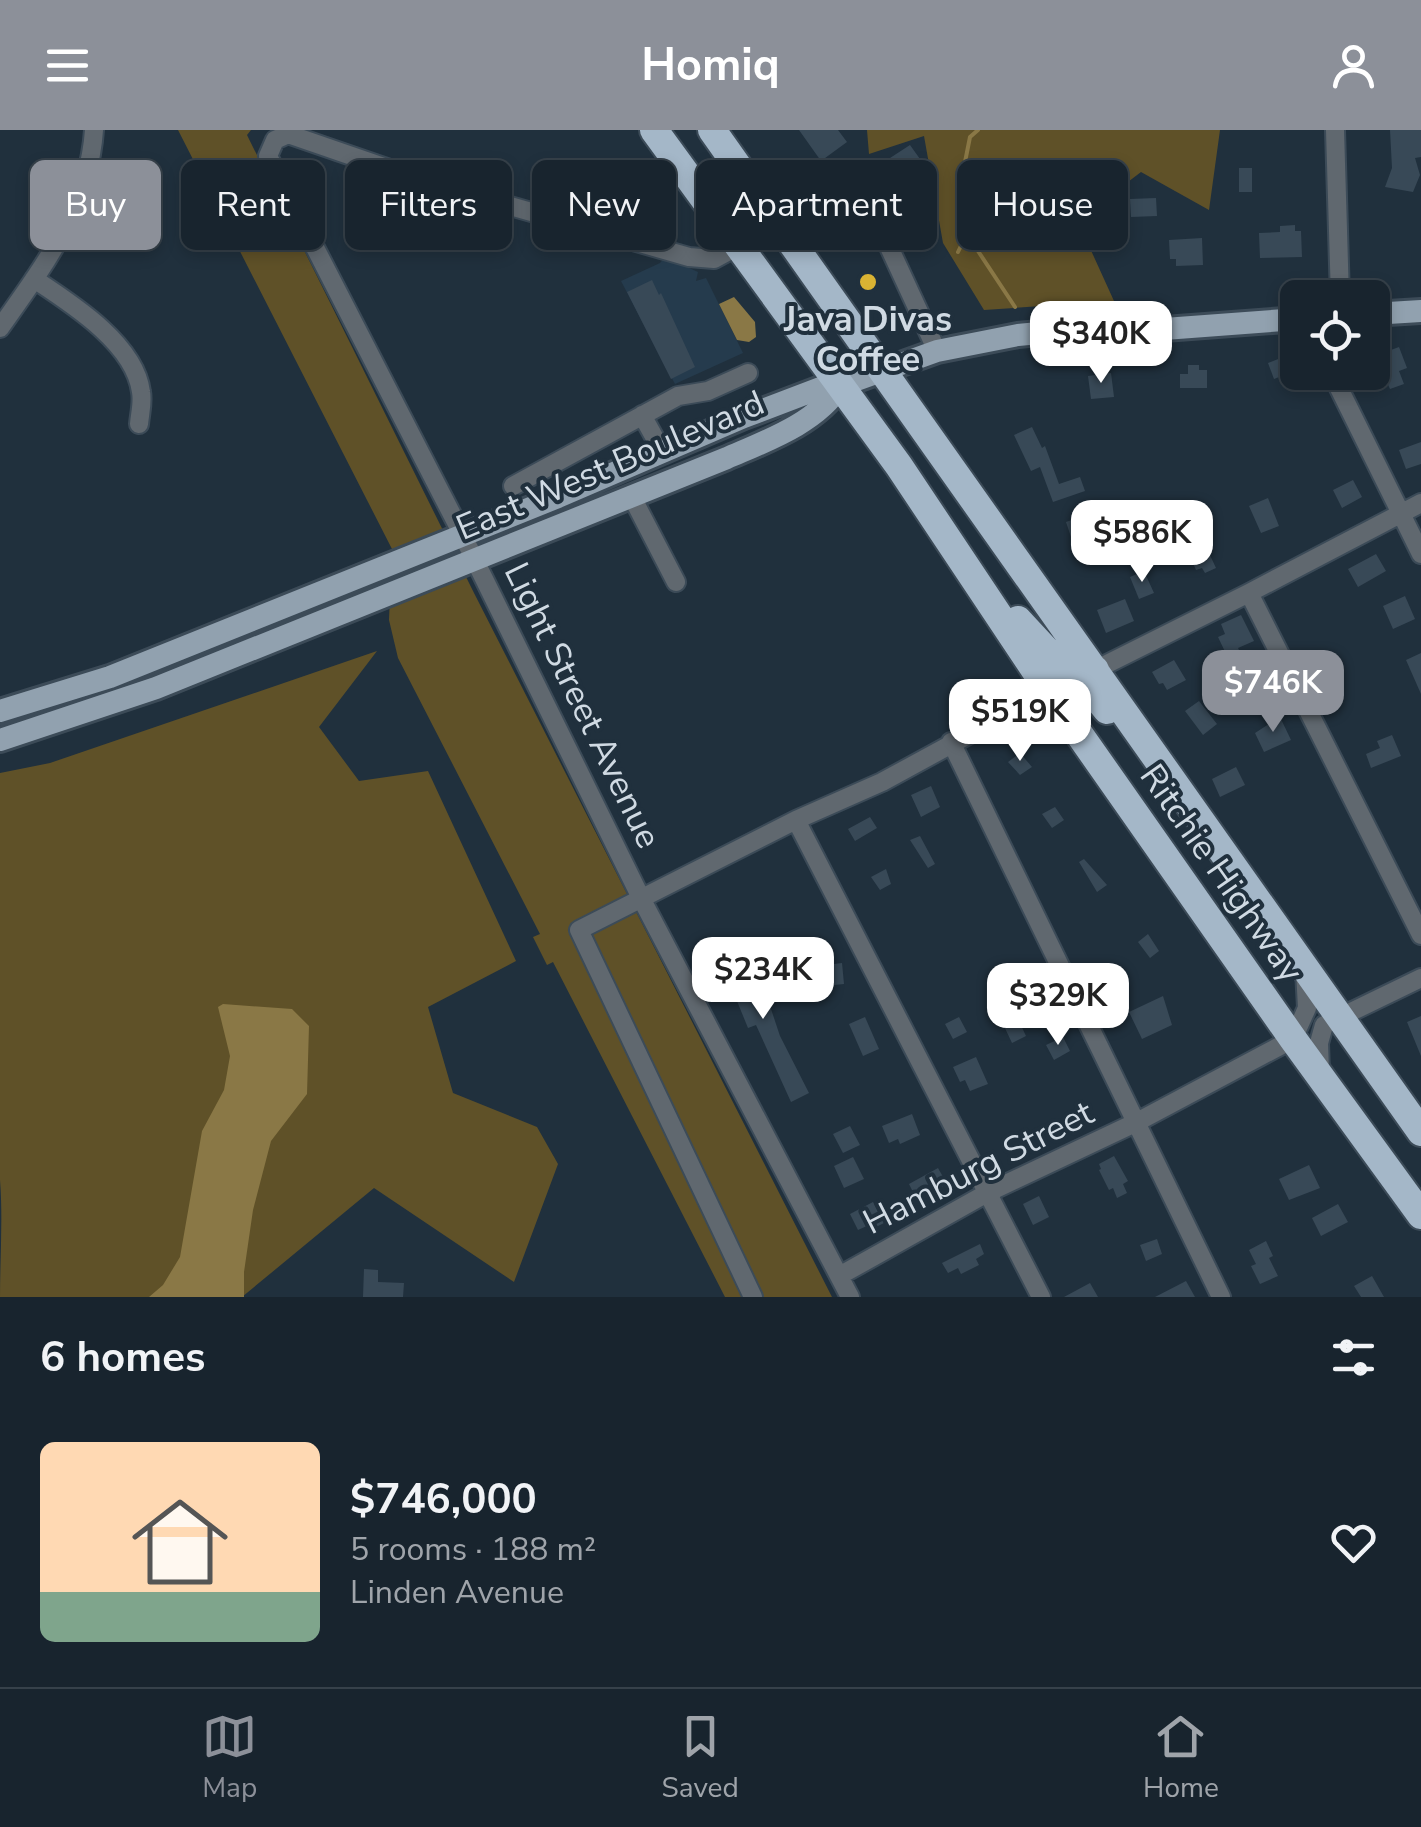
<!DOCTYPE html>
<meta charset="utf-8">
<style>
:root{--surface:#18242e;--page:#25303a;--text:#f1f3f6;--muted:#9fa4aa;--line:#36414a;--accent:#8c9099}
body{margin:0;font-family:"Nunito Sans",sans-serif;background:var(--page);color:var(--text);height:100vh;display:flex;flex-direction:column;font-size:38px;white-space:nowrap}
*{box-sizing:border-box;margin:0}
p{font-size:32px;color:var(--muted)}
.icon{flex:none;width:55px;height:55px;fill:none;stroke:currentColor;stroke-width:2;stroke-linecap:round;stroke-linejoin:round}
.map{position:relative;height:1167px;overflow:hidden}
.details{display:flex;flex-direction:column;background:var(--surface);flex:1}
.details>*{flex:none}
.banner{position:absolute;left:30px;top:30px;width:1362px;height:90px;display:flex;gap:20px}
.tools{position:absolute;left:1280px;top:150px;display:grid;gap:20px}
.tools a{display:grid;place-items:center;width:110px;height:110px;border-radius:15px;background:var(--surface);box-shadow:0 5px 15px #0003,0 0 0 2px var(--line);font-size:50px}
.price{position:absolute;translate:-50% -85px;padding:0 22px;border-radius:20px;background:#fff;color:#222;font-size:32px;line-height:65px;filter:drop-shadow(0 2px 5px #0008)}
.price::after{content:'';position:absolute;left:50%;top:60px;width:30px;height:22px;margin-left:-15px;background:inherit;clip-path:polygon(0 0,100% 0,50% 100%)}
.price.on{background:var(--accent);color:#fff}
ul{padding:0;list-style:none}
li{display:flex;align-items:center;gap:30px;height:250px;padding:0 40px}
li span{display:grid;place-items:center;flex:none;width:280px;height:200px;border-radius:15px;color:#555}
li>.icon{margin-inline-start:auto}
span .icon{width:120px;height:120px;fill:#fffc;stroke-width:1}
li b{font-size:42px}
h2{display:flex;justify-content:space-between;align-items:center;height:120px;padding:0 40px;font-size:42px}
.chip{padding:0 35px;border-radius:15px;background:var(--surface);box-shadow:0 5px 15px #0003,0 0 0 2px var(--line);font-size:35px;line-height:90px}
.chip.on{background:var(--accent);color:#fff}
header{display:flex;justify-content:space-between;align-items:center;height:130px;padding:0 40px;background:var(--accent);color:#fff;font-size:45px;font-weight:700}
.menu{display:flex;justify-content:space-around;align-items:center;height:140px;border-top:2px solid var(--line);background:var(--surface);font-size:28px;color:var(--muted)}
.menu a{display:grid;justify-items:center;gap:5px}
.menu .on{color:var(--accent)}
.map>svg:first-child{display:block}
.built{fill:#253b4d}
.green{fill:#5f5128}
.water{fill:#8a7846}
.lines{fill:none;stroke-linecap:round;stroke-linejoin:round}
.stream{stroke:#8a7846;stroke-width:4}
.building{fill:#384957}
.minor-casing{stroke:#3c4b58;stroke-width:22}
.major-casing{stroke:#3c4b58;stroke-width:28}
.highway-casing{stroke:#3c4b58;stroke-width:32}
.minor{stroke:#60686f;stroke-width:18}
.major{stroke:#91a1af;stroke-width:22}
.highway{stroke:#a4b7c8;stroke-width:28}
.poi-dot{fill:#dab333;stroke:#20303d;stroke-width:4}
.labels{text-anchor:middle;stroke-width:8;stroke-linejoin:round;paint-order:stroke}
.poi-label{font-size:35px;font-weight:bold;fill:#d0dae3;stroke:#20303d}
.street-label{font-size:35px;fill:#d0dae3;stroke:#20303d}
</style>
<header><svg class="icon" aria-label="menu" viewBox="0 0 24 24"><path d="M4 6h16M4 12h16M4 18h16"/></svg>Homiq<svg class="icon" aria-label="person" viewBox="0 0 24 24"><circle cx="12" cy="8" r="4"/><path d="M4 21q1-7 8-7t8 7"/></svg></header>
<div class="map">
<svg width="1421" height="1167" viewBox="0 0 1421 1167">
<rect width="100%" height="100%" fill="#20303d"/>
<path class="built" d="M665,127L698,142L696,151L706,148L743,223L675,254L621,151L660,133Z"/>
<path class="green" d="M178,0H251L247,5L474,463L832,1167H725L553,832L547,835L533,807L540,804L398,528L389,490L392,419Z
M867,0H1220L1209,80L1141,42L1090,81L1089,116L1114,171L984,180L943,113L924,6L869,24Z
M377,521L319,597L359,651L428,641L516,831L428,877L453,963L537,997L558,1034L514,1152L374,1058L242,1167H0C0,1128 3,1089 0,1050V643L50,633Z"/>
<path class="water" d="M734,167L755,192L756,207L749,212L737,210L719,174Z
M223,874L292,879L309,896L307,964L271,1011L253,1080L244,1142V1167H149L163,1155L180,1127L202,1001L224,960L230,926L218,877Z"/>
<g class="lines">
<path class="stream" d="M978,0L970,7L964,37L974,69L971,95L978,121L1015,177
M958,122L971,95"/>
</g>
<path class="building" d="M799,0H838L847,12L821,31Z
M1390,0H1421V27L1415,28L1420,45L1413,62L1385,57L1392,38Z
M910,15L920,29L905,41L896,38L890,28Z
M1239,38H1252V62H1239Z
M848,52L854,71L830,83L820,66Z
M1156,68L1157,86L1131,87L1130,69Z
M924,80L934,107L915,113L903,87Z
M840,95L853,114L840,122L828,103Z
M1295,95V101H1301L1302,127L1260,128L1259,103L1280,102V96Z
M1202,108L1203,135L1176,136V129H1170L1169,110Z
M652,150L659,165L661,163L695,237L671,249L627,162Z
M1399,217L1407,238L1399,241L1404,254L1390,259L1383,244L1378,246L1373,234L1391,227L1388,221Z
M1291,224L1297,240L1274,249L1268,233Z
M1188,235H1199V240H1207V258H1180V244H1188Z
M1111,243L1114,267L1091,269L1088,246Z
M1032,297L1042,318L1045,316L1059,354L1080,347L1085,361L1053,372L1040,337L1031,341L1014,305Z
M1421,312V334L1406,339L1399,320Z
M1353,350L1362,367L1342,378L1333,360Z
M1268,368L1279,396L1261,403L1249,376Z
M1089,384L1095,402L1072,410L1066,392Z
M1202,408L1216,438L1205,443L1202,438L1196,440L1185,415Z
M1376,424L1386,441L1358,457L1348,439Z
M1144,441L1154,463L1139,469L1130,447Z
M1405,466L1415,489L1393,499L1383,476Z
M1125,469L1134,491L1106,503L1097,480Z
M1241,485L1254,511L1238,518L1241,524L1229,530L1218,507L1225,504L1221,494Z
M1421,523V564L1406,530Z
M1174,530L1186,550L1167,560L1163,553L1159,554L1152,542Z
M1199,571L1217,594L1203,605L1185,581Z
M1280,587L1291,610L1264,622L1255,603Z
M1392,605L1401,626L1371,638L1366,624L1380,618L1377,611Z
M1020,623L1032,637L1020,645L1008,632Z
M1236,637L1245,655L1220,667L1212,649Z
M931,656L940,677L921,687L911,665Z
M1055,677L1064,690L1052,698L1042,684Z
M870,687L877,698L855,711L848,699Z
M920,706L935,734L928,738L910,710Z
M1084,729L1107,755L1097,762L1079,732Z
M886,739L891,754L880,760L871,747Z
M1148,804L1159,821L1150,828L1138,812Z
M749,821L758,841L747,847L757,872L767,867L780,906L809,963L791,972L756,895L748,898L730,854L725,856L719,843L728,839L725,832Z
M842,833L844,854L815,857L816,861L805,863L802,838Z
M1032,844L1043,867L1027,875L1016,852Z
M1163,866L1172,895L1142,909L1129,882Z
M1421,886V926L1407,892Z
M865,887L879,919L863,926L849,894Z
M959,887L967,902L953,909L945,894Z
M1018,889L1026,906L1012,913L1004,896Z
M1063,907L1070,921L1054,930L1046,915Z
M976,927L988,954L970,961L965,950L960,952L953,937Z
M912,984L920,1005L900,1014L898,1009L889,1013L882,996Z
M850,996L860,1015L843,1023L833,1004Z
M1114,1026L1128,1051L1123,1054L1127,1063L1117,1068L1113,1058L1109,1060L1099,1040L1101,1039L1099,1034Z
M853,1027L864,1049L844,1058L834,1036Z
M1309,1035L1320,1058L1289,1070L1279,1049Z
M938,1038L947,1054L917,1070L909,1054Z
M1039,1066L1049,1087L1033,1095L1023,1074Z
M873,1072L884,1093L872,1099L869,1095L858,1100L850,1084Z
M1338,1074L1348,1092L1321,1106L1312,1088Z
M1157,1109L1162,1124L1146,1131L1140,1115Z
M1266,1111L1273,1126L1269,1128L1278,1146L1260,1154L1251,1136L1256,1134L1249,1120Z
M980,1114L984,1124L976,1129L979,1135L961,1144L958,1138L948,1143L942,1133Z
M364,1139L378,1140V1152L404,1153L403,1167H363Z
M1372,1146L1384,1167H1361L1354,1156Z
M1186,1151L1195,1167H1155Z
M1090,1153L1098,1167H1064Z"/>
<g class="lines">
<defs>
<path id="minor" d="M1335,0L1340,168
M866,67L937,221
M738,116L714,129L689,127L433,54L288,4L275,10L268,26L462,404L641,768L850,1167
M34,149C72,174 135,214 141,262C143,272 140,283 139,294
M0,198C43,137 89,77 94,0
M1331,242L1421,424
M642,285L662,321
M513,356L678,266L708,261L748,243
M631,365L676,452
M1249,463L1421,805
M1095,540L1249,463L1421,373
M951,612L1221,1167
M796,690L1041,1167
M1320,942L1319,913L1324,895L1421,848
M839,1146L989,1062L1137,992L1293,909L1307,878L1305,840
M753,1167L579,800L796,690L882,652L1049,561"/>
<path id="major" d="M1372,184L1421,181
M0,581L110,547L558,367L744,287L823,257L840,256L937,221L1018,205L1070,200L1124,202L1298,189
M0,610L156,558L727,328C766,311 817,293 840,256"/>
<path id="highway" d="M654,0L899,336L1049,561L1293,909L1421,1085
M712,0L1421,1002
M1018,490L1057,532L1095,540
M1049,561C1082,549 1086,554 1107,580"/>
</defs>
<use href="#minor" class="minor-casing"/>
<use href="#major" class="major-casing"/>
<use href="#highway" class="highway-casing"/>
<use href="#minor" class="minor"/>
<use href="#major" class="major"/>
<use href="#highway" class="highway"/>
</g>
<circle class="poi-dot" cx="868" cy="152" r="10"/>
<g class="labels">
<g class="poi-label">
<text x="868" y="201">Java Divas<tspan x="868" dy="40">Coffee</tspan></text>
</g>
<g class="street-label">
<text transform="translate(610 335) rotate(-23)" y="12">East West Boulevard</text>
<text transform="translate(583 575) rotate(64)" y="12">Light Street Avenue</text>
<text transform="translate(1222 743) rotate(55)" y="12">Ritchie Highway</text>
<text transform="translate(978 1037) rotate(-27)" y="12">Hamburg Street</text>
</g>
</g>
</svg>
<div class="tools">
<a><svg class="icon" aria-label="locate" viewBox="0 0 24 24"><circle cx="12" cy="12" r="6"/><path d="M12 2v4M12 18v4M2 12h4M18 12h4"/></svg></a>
</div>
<b class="price" style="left:1101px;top:256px">$340K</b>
<b class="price" style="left:1142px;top:455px">$586K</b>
<b class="price on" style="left:1273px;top:605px">$746K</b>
<b class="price" style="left:1020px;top:634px">$519K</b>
<b class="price" style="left:763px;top:892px">$234K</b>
<b class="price" style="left:1058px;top:918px">$329K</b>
<div class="banner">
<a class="chip on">Buy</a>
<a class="chip">Rent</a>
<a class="chip">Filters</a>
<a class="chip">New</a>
<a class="chip">Apartment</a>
<a class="chip">House</a>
</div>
</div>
<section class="details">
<h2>6 homes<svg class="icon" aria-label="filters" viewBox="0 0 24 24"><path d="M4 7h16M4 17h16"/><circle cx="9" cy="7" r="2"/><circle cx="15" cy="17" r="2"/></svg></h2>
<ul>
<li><span style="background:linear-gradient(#ffd9b3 75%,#7fa58c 0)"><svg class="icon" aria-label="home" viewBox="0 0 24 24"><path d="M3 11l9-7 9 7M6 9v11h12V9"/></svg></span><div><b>$746,000</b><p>5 rooms · 188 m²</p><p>Linden Avenue</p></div><svg class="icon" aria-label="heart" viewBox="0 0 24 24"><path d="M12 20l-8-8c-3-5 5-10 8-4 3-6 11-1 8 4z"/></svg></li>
</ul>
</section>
<nav class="menu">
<a class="on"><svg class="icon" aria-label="map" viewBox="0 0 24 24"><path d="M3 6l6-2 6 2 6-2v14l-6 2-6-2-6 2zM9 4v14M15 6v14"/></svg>Map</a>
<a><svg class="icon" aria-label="saved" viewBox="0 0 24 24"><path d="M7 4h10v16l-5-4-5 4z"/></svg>Saved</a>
<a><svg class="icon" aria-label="home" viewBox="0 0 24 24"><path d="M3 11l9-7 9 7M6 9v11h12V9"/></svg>Home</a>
</nav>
